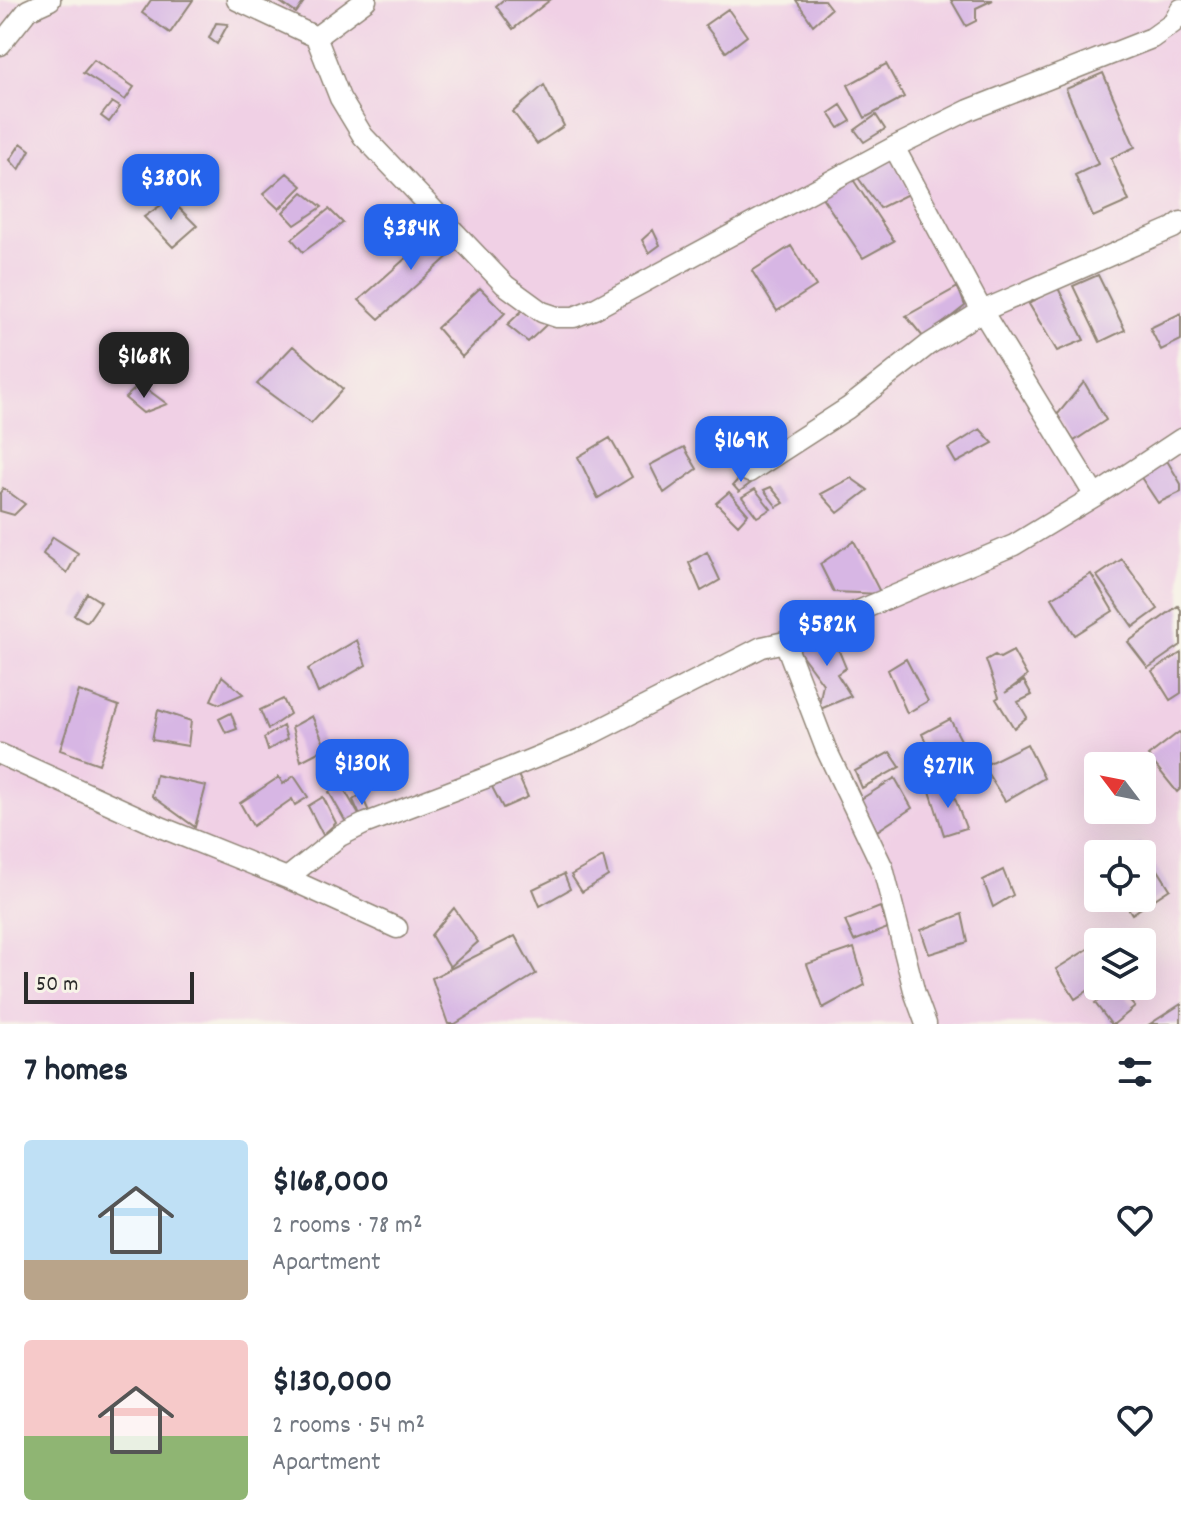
<!DOCTYPE html>
<meta charset="utf-8">
<style>
:root{--surface:#fff;--page:#f2f2f3;--text:#1f2937;--muted:#747a83;--accent:#2563eb}
body{margin:0;font-family:Dekko,sans-serif;background:var(--page);color:var(--text);height:100vh;display:flex;flex-direction:column;font-size:30px;white-space:nowrap}
*{box-sizing:border-box;margin:0}
p{font-size:26px;color:var(--muted)}
.icon{flex:none;width:44px;height:44px;fill:none;stroke:currentColor;stroke-width:2;stroke-linecap:round;stroke-linejoin:round}
.map{position:relative;height:1024px;overflow:hidden}
.panel{display:flex;flex-direction:column;background:var(--surface);flex:1}
.panel>*{flex:none}
.needle{width:52px;rotate:302deg}
.buttons{position:absolute;left:1084px;top:752px;display:grid;gap:16px}
.buttons a{display:grid;place-items:center;width:72px;height:72px;border-radius:8px;background:var(--surface);box-shadow:0 8px 32px #0002;font-size:40px}
.scale{position:absolute;left:24px;bottom:20px;width:170px;box-sizing:border-box;padding-left:8px;border:4px solid #2b2b2b;border-top:0;font-size:22px;line-height:28px;white-space:nowrap;color:#2b2b2b;-webkit-text-stroke:6px #f7f3e8;paint-order:stroke}
.price{position:absolute;translate:-50% -68px;padding:0 18px;border-radius:16px;background:var(--accent);color:#fff;font-size:26px;line-height:52px;filter:drop-shadow(0 2px 4px #0008)}
.price::after{content:'';position:absolute;left:50%;top:48px;width:24px;height:18px;margin-left:-12px;background:inherit;clip-path:polygon(0 0,100% 0,50% 100%)}
.price.selected{background:#222;color:#fff}
ul{padding:0;list-style:none}
li{display:flex;align-items:center;gap:24px;height:200px;padding:0 24px}
li span{display:grid;place-items:center;flex:none;width:224px;height:160px;border-radius:8px;color:#555}
li>.icon{margin-inline-start:auto}
span .icon{width:96px;height:96px;fill:#fffc;stroke-width:1}
li b{font-size:34px}
h2{display:flex;justify-content:space-between;align-items:center;height:96px;padding:0 24px;font-size:34px}
.map>svg:first-child{display:block}
.built{fill:#f0d0e5;fill-rule:evenodd}
.building{fill:#d7b6e4}
.lines{fill:none;stroke-linecap:round;stroke-linejoin:round}
.street-casing{stroke:#908576;stroke-width:23}
.street{stroke:#fff;stroke-width:20}
</style>
<div class="map">
<svg width="1181" height="1024" viewBox="0 0 1181 1024">
<rect width="100%" height="100%" fill="#f7f3e8"/>
<filter id="ink" filterUnits="userSpaceOnUse"><feTurbulence type="fractalNoise" baseFrequency=".0125" numOctaves="2"/><feDisplacementMap in="SourceGraphic" scale="16" xChannelSelector="R" yChannelSelector="G"/><feConvolveMatrix kernelMatrix="1 2 1 2 8 2 1 2 1" color-interpolation-filters="sRGB"/></filter>
<filter id="wash" filterUnits="userSpaceOnUse"><feTurbulence type="fractalNoise" baseFrequency=".006" numOctaves="4" result="noise"/><feDisplacementMap in="SourceGraphic" scale="32" xChannelSelector="R" yChannelSelector="G"/><feGaussianBlur stdDeviation="1.8" result="paint"/><feColorMatrix in="noise" values="0 0 0 0 0 0 0 0 0 0 0 0 0 0 0 0 0 1.4 0 .05"/><feComposite in="paint" operator="in"/></filter>
<g filter="url(#wash)">
<rect width="100%" height="100%" fill="#f4dfc2"/>
<path class="built" d="M0,0H1181V1024H0ZM1098,766H1142V810H1098ZM1098,854H1142V898H1098ZM1098,942H1142V986H1098Z"/>
<g id="blocks">
<path class="building" d="M151,0H193L170,33L142,13Z
M277,0H305L296,13Z
M503,0H550L513,29L496,6Z
M796,0H824L831,9L813,25Z
M951,0H993L976,8V21L966,26Z
M728,9L747,36L726,52L705,25Z
M216,23L228,24L217,44L209,38Z
M94,60L134,87L125,100L83,73Z
M886,64L904,97L865,118L848,85Z
M1103,73L1135,147L1111,158L1129,201L1093,217L1075,175L1098,164L1066,89Z
M544,85L564,126L537,144L513,112Z
M112,102L120,107L109,122L101,116Z
M841,105L851,121L839,128L829,113Z
M876,115L885,129L864,142L855,130Z
M21,143L30,150L19,170L10,160Z
M892,158L910,193L880,208L856,175Z
M287,173L302,186L279,209L263,194Z
M852,178L894,241L863,258L822,197Z
M303,192L322,207L295,225L283,212Z
M170,199L197,226L173,247L144,217Z
M329,209L343,223L303,252L292,239Z
M445,223L462,244L379,319L359,300Z
M653,230L660,245L649,253L642,240Z
M791,246L816,286L777,311L752,271Z
M1098,275L1125,330L1100,342L1073,286Z
M1057,286L1084,340L1057,351L1029,304Z
M958,287L965,306L924,338L906,316Z
M480,288L505,313L462,357L437,328Z
M526,307L546,325L528,342L507,325Z
M1181,313V340L1161,350L1150,328Z
M293,346L343,389L311,424L257,384Z
M1084,382L1106,420L1074,441L1057,415Z
M140,384L167,404L143,413L125,398Z
M980,429L993,443L956,463L948,449Z
M610,438L632,477L598,498L578,457Z
M684,447L697,469L664,493L650,465Z
M1166,459L1181,484V492L1158,503L1138,473Z
M741,476L751,483L739,492L733,485Z
M851,478L868,490L838,513L821,494Z
M771,487L784,503L777,507L764,490Z
M3,488L25,504L14,515L0,511V493Z
M755,489L771,509L757,517L742,497Z
M729,492L748,514L738,525L716,503Z
M53,537L78,553L67,573L43,554Z
M854,541L881,594L834,592L820,564Z
M707,552L720,580L701,591L689,563Z
M1122,559L1158,609L1133,627L1097,576Z
M1091,574L1113,611L1075,635L1052,598Z
M87,593L101,602L87,622L74,615Z
M1178,606L1181,610V645L1148,668L1128,642Z
M830,629L846,668L837,674L851,696L818,710L823,684L798,650Z
M357,640L366,665L318,693L308,669Z
M1013,651L1027,676L1005,693L1024,681L1032,695L1018,702L1027,717L1014,728L996,699L999,697L986,660L995,655L1000,658Z
M1181,653V693L1170,700L1152,671Z
M906,659L928,701L907,713L888,670Z
M222,676L243,694L220,704L211,700Z
M79,691L119,706L99,764L60,750Z
M283,699L290,714L268,729L260,710Z
M158,710L191,721L188,746L152,740Z
M231,713L237,729L226,733L219,719Z
M312,716L326,748L301,761L292,727Z
M950,719L962,742L933,757L922,734Z
M283,726L287,739L268,750L264,738Z
M1179,732L1181,734V788L1177,792L1148,756Z
M1027,744L1044,778L1005,801L983,766Z
M890,752L900,767L862,788L855,771Z
M156,775L206,786L195,827L152,796Z
M518,775L528,797L503,808L492,787Z
M294,776L308,797L295,805L292,799L253,826L240,803L279,777L283,784Z
M895,778L912,808L877,831L861,799Z
M341,784L362,820L348,826L329,792Z
M950,785L966,828L944,835L930,791Z
M361,794L371,816L362,820L353,800Z
M323,797L336,823L323,835L308,806Z
M1141,843L1170,889L1132,914L1122,898H1142V854H1123Z
M603,857L608,876L582,892L571,875Z
M1003,870L1013,895L993,907L983,880Z
M564,874L570,889L540,906L533,889Z
M880,907L888,928L854,941L845,921Z
M454,908L478,942L450,967L431,935Z
M962,914L968,942L929,954L921,930Z
M515,936L536,974L455,1024H448L432,978Z
M1096,944L1098,948V984L1075,999L1056,969Z
M854,948L865,985L823,1008L807,964Z
M1118,988L1135,1007L1114,1024H1111L1095,1003Z
M1181,1004V1024H1150Z"/>
</g>
</g>
<g filter="url(#ink)">
<use href="#blocks" fill-opacity="0" stroke="#908576" stroke-width="2"/>
<g class="lines">
<defs>
<path id="street" d="M237,0L316,37L340,98L363,136L505,285L542,312L557,317H574L594,309L894,147L969,110L1152,38L1173,23L1181,9
M316,37L366,0
M0,45L28,10L50,0
M894,147L982,311L1095,496
M749,472L848,408L928,345L982,311L1173,228L1181,222
M785,642L826,749L883,868L915,994L926,1024
M0,754L163,828L287,878L397,928
M287,878L340,836L364,824L488,777L581,739L762,647L785,642L1014,545L1095,496L1181,439"/>
</defs>
<use href="#street" class="street-casing"/>
<use href="#street" class="street"/>
</g>
</g>
</svg>
<div class="buttons">
<a><svg class="needle" viewBox="-14 -14 28 28"><path d="M0-13l5 13h-10z" fill="#e53935"/><path d="M0 13l5-13h-10z" fill="#747a83"/></svg></a>
<a><svg class="icon" aria-label="locate" viewBox="0 0 24 24"><circle cx="12" cy="12" r="6"/><path d="M12 2v4M12 18v4M2 12h4M18 12h4"/></svg></a>
<a><svg class="icon" aria-label="layers" viewBox="0 0 24 24"><path d="M12 4l9 5-9 5-9-5zM3 14l9 5 9-5"/></svg></a>
</div>
<div class="scale">50 m</div>
<b class="price" style="left:171px;top:222px">$380K</b>
<b class="price" style="left:411px;top:272px">$384K</b>
<b class="price selected" style="left:144px;top:400px">$168K</b>
<b class="price" style="left:741px;top:484px">$169K</b>
<b class="price" style="left:827px;top:668px">$582K</b>
<b class="price" style="left:362px;top:807px">$130K</b>
<b class="price" style="left:948px;top:810px">$271K</b>
</div>
<section class="panel">
<h2>7 homes<svg class="icon" aria-label="filters" viewBox="0 0 24 24"><path d="M4 7h16M4 17h16"/><circle cx="9" cy="7" r="2"/><circle cx="15" cy="17" r="2"/></svg></h2>
<ul>
<li><span style="background:linear-gradient(#bfe0f5 75%,#b9a48a 0)"><svg class="icon" aria-label="home" viewBox="0 0 24 24"><path d="M3 11l9-7 9 7M6 9v11h12V9"/></svg></span><div><b>$168,000</b><p>2 rooms · 78 m²</p><p>Apartment</p></div><svg class="icon" aria-label="heart" viewBox="0 0 24 24"><path d="M12 20l-8-8c-3-5 5-10 8-4 3-6 11-1 8 4z"/></svg></li>
<li><span style="background:linear-gradient(#f6c9c9 60%,#8fb573 0)"><svg class="icon" aria-label="home" viewBox="0 0 24 24"><path d="M3 11l9-7 9 7M6 9v11h12V9"/></svg></span><div><b>$130,000</b><p>2 rooms · 54 m²</p><p>Apartment</p></div><svg class="icon" aria-label="heart" viewBox="0 0 24 24"><path d="M12 20l-8-8c-3-5 5-10 8-4 3-6 11-1 8 4z"/></svg></li>
</ul>
</section>
